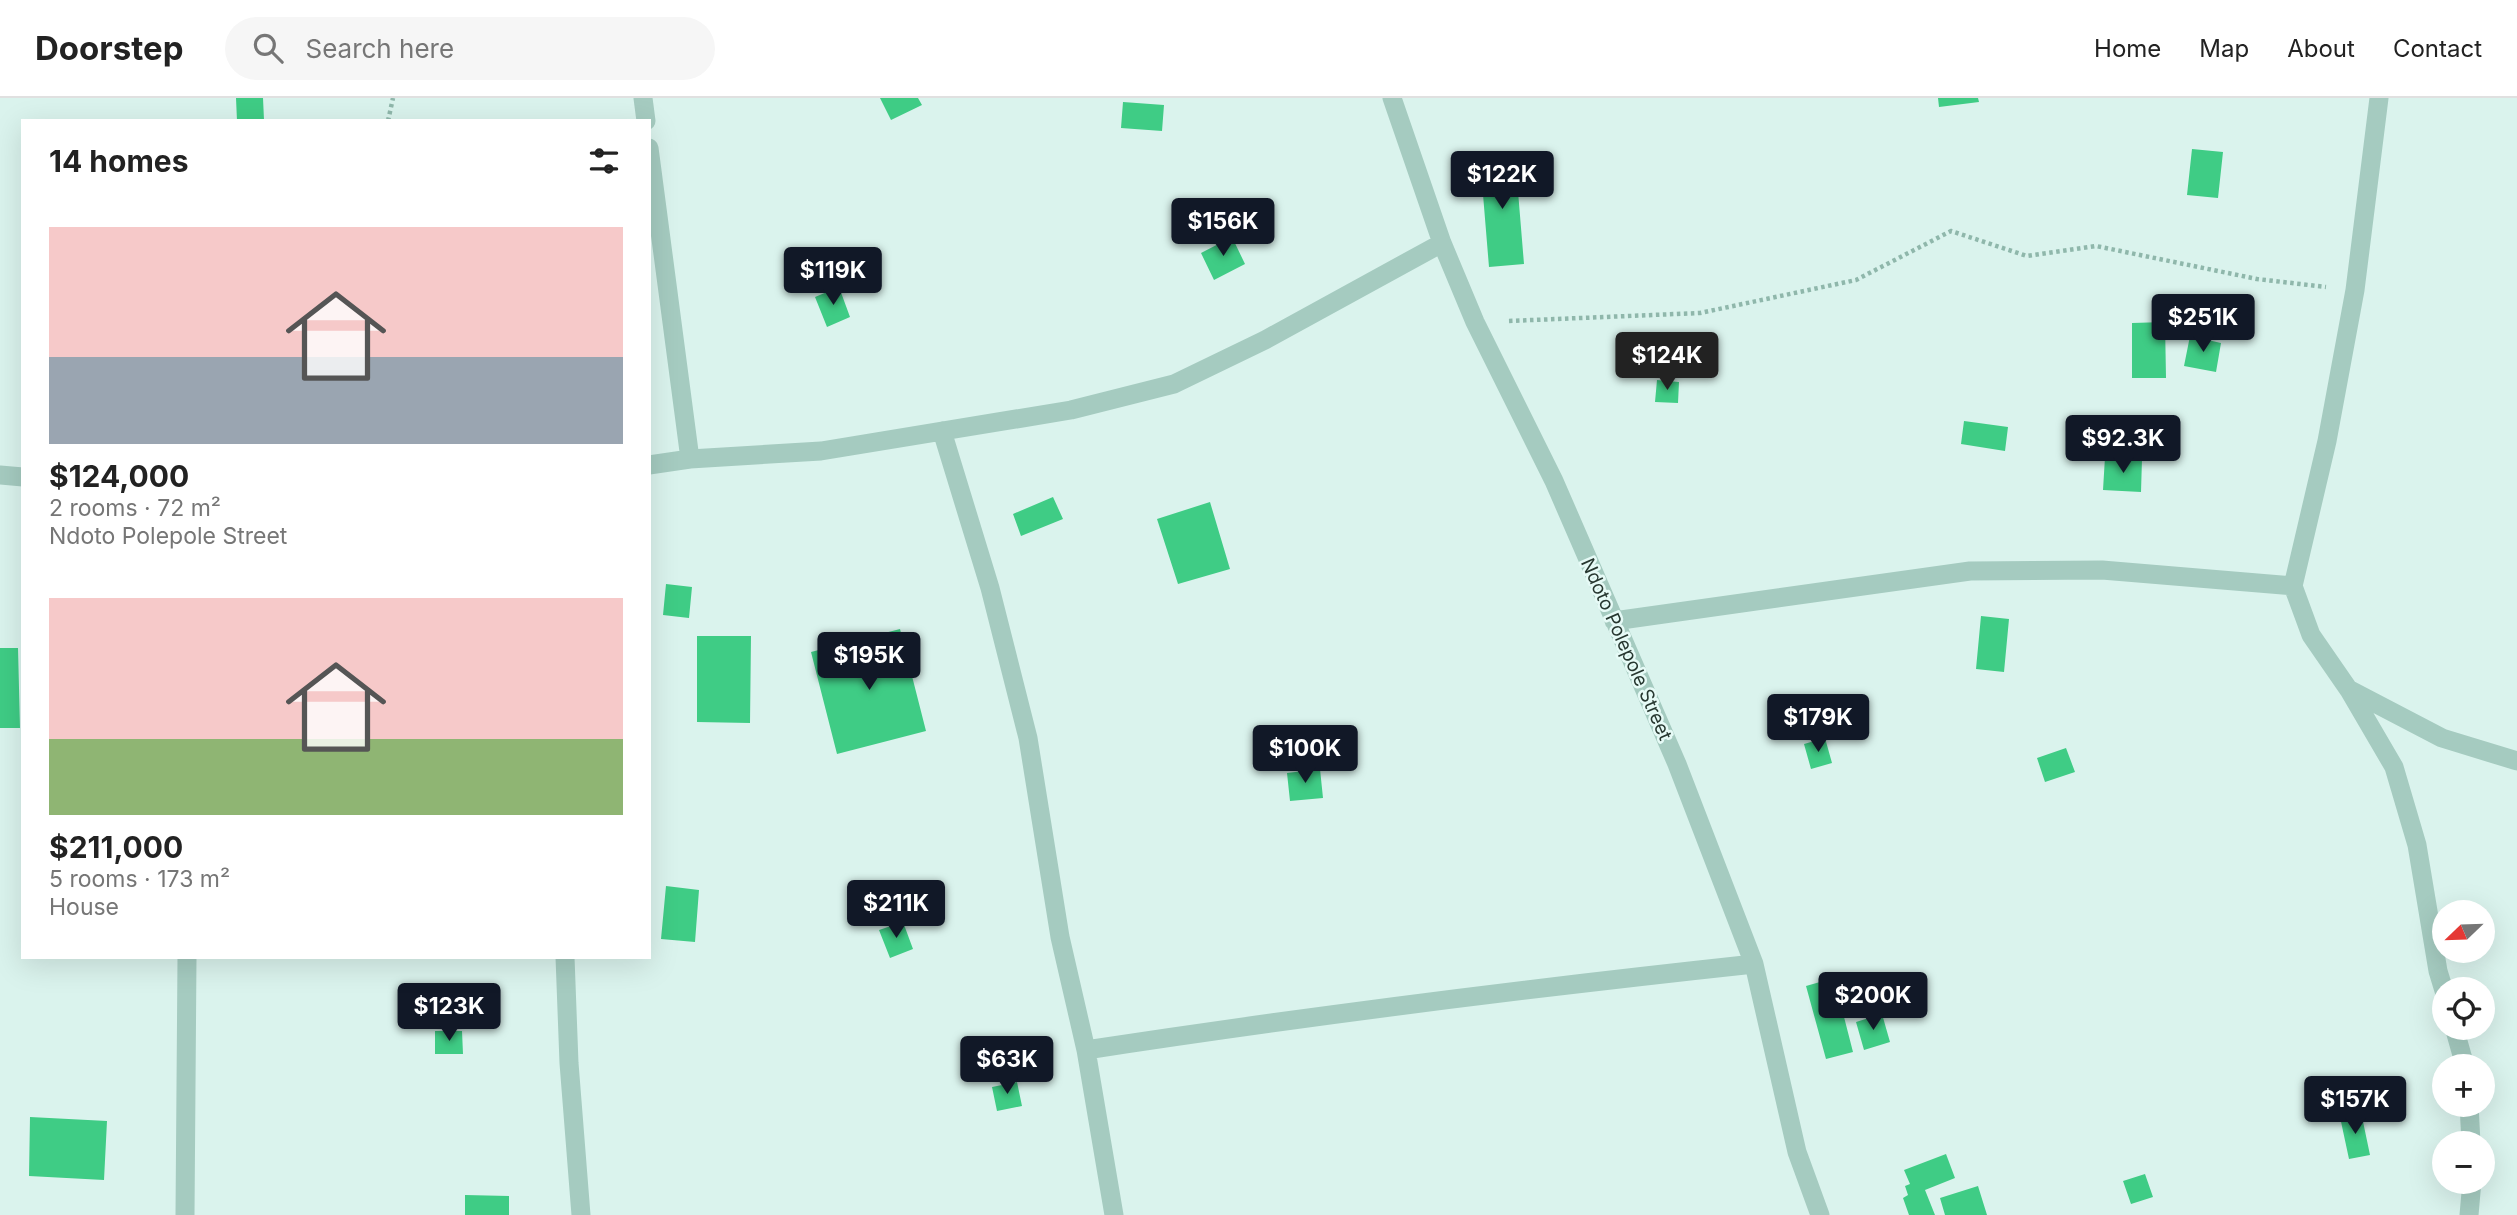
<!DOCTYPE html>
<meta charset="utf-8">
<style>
:root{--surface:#fff;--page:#f6f6f6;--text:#222;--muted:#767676;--line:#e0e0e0;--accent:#111827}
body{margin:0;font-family:Inter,sans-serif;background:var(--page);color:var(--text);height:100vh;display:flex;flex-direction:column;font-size:26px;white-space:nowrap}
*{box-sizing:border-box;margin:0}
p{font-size:23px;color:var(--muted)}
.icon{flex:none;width:38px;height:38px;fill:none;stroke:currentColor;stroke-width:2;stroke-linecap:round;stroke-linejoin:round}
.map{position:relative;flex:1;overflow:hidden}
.side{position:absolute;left:21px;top:21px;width:630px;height:840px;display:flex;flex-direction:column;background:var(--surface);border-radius:0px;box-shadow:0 7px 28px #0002}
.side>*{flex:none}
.needle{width:46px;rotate:247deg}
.controls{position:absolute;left:2432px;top:802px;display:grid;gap:14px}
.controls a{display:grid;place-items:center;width:63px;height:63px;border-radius:50%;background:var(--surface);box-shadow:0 7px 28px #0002;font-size:35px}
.price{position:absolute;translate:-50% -60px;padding:0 16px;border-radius:7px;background:var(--accent);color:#fff;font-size:23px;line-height:46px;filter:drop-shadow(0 2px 4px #0008)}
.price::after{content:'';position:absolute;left:50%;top:42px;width:21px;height:16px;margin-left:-10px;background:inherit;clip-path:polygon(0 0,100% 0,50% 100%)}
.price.selected{background:#222;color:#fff}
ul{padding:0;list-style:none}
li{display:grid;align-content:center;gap:14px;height:371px;padding:0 28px}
li span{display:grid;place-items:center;height:217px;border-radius:0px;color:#555}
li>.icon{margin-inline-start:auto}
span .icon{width:126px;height:126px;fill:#fffc;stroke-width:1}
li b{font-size:30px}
h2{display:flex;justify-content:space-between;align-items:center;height:84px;padding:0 28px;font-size:30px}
header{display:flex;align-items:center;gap:42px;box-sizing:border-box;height:98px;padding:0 35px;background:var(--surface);border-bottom:2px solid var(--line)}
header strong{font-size:33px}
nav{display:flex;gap:38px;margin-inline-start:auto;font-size:24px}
.search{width:490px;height:63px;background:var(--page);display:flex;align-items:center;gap:18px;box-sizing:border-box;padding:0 24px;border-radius:38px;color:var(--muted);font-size:26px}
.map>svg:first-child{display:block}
.building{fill:#3fcc85}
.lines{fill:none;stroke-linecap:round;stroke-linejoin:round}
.path{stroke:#8fb7ab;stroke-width:4.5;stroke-dasharray:3.5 3.5;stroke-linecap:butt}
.minor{stroke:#a5cbc0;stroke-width:19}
.labels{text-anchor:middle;stroke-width:5;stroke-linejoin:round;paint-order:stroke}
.street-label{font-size:19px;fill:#273730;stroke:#e6faf6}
</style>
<header>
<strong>Doorstep</strong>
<div class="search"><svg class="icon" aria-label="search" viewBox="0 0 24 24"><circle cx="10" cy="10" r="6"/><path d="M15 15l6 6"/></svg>Search here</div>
<nav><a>Home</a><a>Map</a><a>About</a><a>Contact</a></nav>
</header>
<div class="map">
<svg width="2517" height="1117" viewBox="0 0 2517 1117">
<rect width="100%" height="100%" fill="#daf3ed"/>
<path class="building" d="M236,0H263L264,22L237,23Z
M880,0H918L922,7L891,22Z
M1938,0H1978L1979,4L1939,9Z
M1123,4L1164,7L1162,33L1121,30Z
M2192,51L2223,54L2218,100L2187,97Z
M1515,57L1524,166L1489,169L1480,60Z
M1232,139L1245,166L1214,182L1201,155Z
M839,189L850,219L827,229L815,199Z
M2165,224L2166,280H2132V225Z
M2190,238L2221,245L2216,274L2184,268Z
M1657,282L1679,284L1678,305L1655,304Z
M1964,323L2008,329L2005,353L1961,346Z
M2105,359L2142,361L2141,394L2103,392Z
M1053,399L1063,421L1021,438L1013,416Z
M1210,404L1230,471L1178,486L1157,421Z
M666,486L692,489L689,520L663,517Z
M1981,518L2009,521L2004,574L1976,571Z
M900,531L926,633L837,656L811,554Z
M697,538H751L750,625L697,624Z
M0,550H18L20,630H0Z
M1825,640L1832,665L1811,671L1804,646Z
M2066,650L2075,674L2045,684L2037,660Z
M1320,671L1323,700L1290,703L1287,675Z
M666,788L699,792L695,844L661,841Z
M903,824L913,851L890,860L879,832Z
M1834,880L1853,954L1826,961L1806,888Z
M1882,916L1890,944L1864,952L1856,924Z
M435,933H462L463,956H435Z
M1017,984L1022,1008L997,1013L992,989Z
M2373,993L2378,1003L2363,1010L2359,999Z
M2361,1014L2370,1057L2349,1061L2340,1019Z
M30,1019L107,1023L104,1082L29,1078Z
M1946,1056L1955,1080L1925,1092L1935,1117H1909L1903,1100L1908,1097L1905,1088L1910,1086L1904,1072Z
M2145,1076L2153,1099L2131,1106L2123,1083Z
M1978,1088L1987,1117H1945L1940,1100Z
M465,1097L509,1098V1117H465Z"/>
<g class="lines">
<path class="path" d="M388,23L393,0
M1509,223L1700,215L1856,182L1951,133L2027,158L2096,148L2257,181L2326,189"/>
<path class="minor" d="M643,0L646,23
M1392,0L1442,145L1475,224L1554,383L1677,666L1754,866L1797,1054L1820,1117
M2379,0L2355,192L2327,343L2293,488L2311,537L2349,592L2394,669L2417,747L2438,873L2445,896
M649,50L690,361
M942,333L990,490L1028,640L1060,839L1086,952L1114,1117
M649,367L690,361L821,353L1071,312L1174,286L1265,242L1442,145
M0,377L23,379
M1614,523L1970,473L2102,472L2293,488
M2350,592L2442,640L2517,663
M565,859L569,965L581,1117
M2454,929L2465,968
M1086,952C1308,918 1531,890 1754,866
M2469,1006L2471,1045
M185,1117L187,859
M2469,1117L2472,1083"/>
</g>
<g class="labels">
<g class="street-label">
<text transform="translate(1627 551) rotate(66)" y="7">Ndoto Polepole Street</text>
</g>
</g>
</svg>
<div class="controls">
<a><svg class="needle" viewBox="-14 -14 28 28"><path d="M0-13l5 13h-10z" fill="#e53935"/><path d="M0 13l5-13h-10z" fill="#767676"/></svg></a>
<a><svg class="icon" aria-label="locate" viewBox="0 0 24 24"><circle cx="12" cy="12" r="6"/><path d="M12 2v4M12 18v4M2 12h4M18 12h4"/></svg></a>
<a>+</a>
<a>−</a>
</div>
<b class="price" style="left:1502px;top:113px">$122K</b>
<b class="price" style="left:1223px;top:160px">$156K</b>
<b class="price" style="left:833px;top:209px">$119K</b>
<b class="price" style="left:2203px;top:256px">$251K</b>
<b class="price selected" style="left:1667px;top:294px">$124K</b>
<b class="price" style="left:2123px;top:377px">$92.3K</b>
<b class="price" style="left:869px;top:594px">$195K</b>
<b class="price" style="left:1818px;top:656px">$179K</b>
<b class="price" style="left:1305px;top:687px">$100K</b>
<b class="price" style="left:896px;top:842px">$211K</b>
<b class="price" style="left:1873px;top:934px">$200K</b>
<b class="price" style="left:449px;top:945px">$123K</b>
<b class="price" style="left:1007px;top:998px">$63K</b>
<b class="price" style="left:2355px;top:1038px">$157K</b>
<section class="side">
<h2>14 homes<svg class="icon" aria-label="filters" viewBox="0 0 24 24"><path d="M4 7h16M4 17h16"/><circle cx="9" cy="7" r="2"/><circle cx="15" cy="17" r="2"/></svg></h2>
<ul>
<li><span style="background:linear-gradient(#f6c9c9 60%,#9aa5b1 0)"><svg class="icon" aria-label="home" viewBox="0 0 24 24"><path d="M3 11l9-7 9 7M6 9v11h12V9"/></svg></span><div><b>$124,000</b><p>2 rooms · 72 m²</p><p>Ndoto Polepole Street</p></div></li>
<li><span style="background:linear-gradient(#f6c9c9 65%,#8fb573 0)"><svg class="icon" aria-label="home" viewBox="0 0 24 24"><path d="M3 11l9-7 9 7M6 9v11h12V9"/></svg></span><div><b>$211,000</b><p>5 rooms · 173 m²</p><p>House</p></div></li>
</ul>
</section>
</div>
